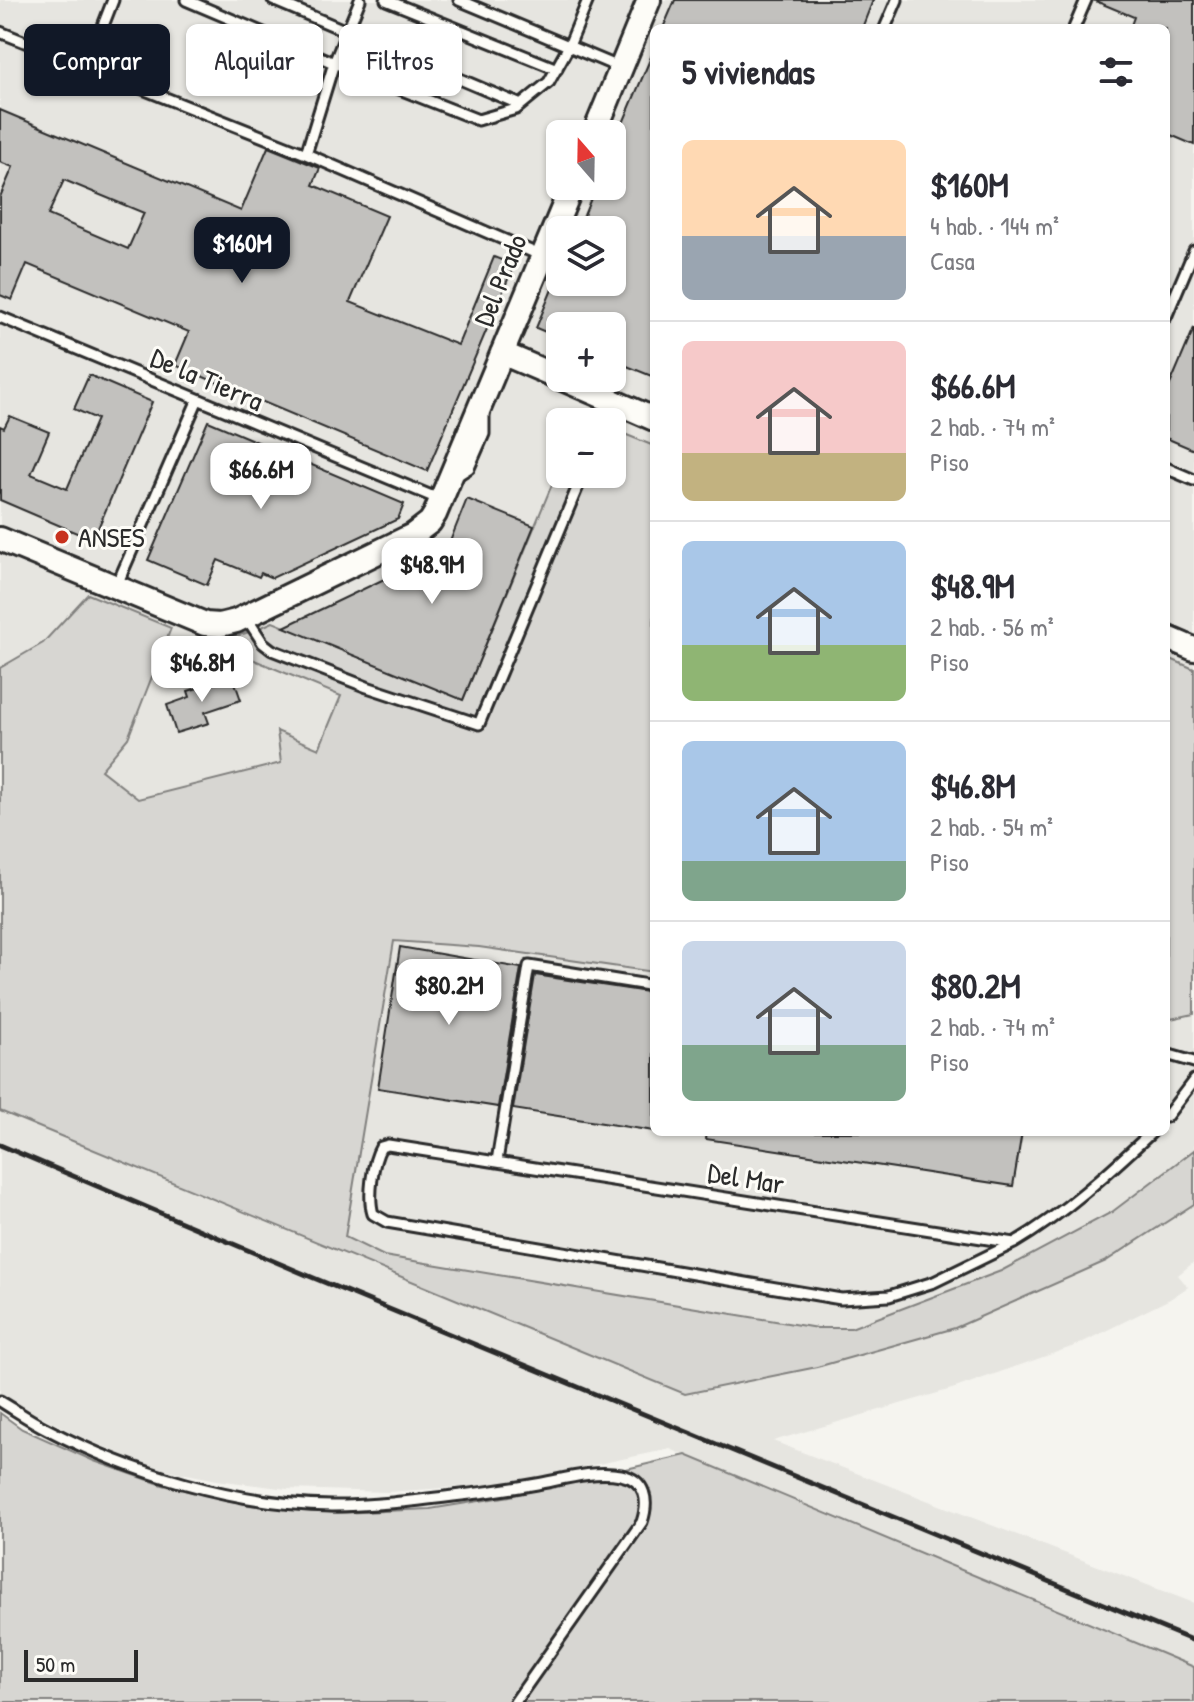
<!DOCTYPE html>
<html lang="es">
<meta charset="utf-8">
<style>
:root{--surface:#fff;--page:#f2f2f3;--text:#2b2b33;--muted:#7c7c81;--line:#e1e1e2;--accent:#111827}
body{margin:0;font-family:"Patrick Hand",sans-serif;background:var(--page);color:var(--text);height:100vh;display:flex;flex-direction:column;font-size:30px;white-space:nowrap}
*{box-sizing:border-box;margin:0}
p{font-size:26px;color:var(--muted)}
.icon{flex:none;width:44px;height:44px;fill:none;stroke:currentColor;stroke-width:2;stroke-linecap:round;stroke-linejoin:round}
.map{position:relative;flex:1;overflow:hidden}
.drawer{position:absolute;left:650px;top:24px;width:520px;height:1112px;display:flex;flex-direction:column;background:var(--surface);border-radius:12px;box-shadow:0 2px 6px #0004}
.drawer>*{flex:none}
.banner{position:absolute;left:24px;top:24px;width:506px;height:72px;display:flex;gap:16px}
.needle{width:52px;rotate:340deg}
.fabs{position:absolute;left:546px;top:120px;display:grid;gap:16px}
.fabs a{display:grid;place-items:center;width:80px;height:80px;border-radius:12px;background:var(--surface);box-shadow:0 2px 6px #0004;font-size:40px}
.scale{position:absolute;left:24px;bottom:20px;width:114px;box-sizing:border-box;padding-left:8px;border:4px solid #2b2b2b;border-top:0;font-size:22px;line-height:28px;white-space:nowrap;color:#2b2b2b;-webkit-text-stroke:6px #fdfcf7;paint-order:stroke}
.price{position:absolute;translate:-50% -68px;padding:0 18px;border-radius:16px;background:#fff;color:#222;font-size:26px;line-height:52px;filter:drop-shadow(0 2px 4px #0008)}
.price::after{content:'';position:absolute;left:50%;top:48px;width:24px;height:18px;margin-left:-12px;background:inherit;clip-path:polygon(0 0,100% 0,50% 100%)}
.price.active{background:var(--accent);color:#fff}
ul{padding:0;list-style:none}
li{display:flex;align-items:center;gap:24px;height:200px;padding:0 32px}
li+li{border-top:2px solid var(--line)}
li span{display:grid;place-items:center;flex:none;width:224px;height:160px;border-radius:12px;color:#555}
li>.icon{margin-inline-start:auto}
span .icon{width:96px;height:96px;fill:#fffc;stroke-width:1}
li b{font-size:34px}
h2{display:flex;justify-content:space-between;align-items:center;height:96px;padding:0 32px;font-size:34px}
.tag{padding:0 28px;border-radius:12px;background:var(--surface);box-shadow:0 2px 6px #0004;font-size:28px;line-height:72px}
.tag.active{background:var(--accent);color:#fff}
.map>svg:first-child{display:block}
.built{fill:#e6e5e0;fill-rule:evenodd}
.green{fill:#d7d6d2;stroke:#81807e;stroke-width:2}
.building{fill:#c2c1be;stroke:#2b2b2b;stroke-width:2;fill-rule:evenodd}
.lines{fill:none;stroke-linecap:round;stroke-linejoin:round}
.service-casing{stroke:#2b2b2b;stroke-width:15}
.tertiary-casing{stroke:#2b2b2b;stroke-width:28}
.service{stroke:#fdfcf7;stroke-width:9}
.tertiary{stroke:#fdfcf7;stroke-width:22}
.rail{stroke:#2b2b2b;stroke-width:5}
.poi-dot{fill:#c8321e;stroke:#fdfcf7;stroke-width:3}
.labels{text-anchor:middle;stroke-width:6;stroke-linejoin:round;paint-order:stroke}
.street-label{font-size:28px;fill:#2b2b2b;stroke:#fdfcf7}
.poi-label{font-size:28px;fill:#2b2b2b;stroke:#fdfcf7;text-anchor:start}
</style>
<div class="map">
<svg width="1194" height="1702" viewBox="0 0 1194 1702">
<rect width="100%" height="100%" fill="#f5f4ef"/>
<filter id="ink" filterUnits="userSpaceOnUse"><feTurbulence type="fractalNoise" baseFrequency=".0125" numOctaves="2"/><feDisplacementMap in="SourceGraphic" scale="16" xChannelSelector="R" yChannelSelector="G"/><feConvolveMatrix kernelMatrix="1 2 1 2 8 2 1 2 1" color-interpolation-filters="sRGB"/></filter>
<g filter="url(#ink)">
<path class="built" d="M0,0H1194V1262L1178,1275L1188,1287L1170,1299L1077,1345L955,1388L773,1441L1194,1603V1667L670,1449L503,1484L387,1492L287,1489L217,1480L151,1467L79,1436L0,1395ZM654,28H1166V1132H654ZM560,134H612V186H560ZM560,230H612V282H560ZM560,326H612V378H560ZM560,422H612V474H560Z"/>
<path class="green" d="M612,429L654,446V972L479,947L394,941L345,1237L384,1256L817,1328H851L1001,1271L1112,1212L1194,1150V1204L1106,1261L955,1328L817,1367L685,1394L0,1111V668L43,643L88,594L171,628L128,738L101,770L138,799L281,763L277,731L319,749L341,696L204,639C231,640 249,633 273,622L463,700L560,465V474H612Z
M1166,657L1194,669V1014L1166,1020Z
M0,1413L22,1429L94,1461L163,1485L249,1505L338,1513L430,1509L510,1496L686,1455L1194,1667V1702H0Z"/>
<path class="building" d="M675,0H873L862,28H663Z
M1093,0H1194V145L1166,133V28H1130L1134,17Z
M654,50V377L612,360V326H560V338L536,328L555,282H612V230H578L596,186H612V149Z
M0,110L241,211L268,147L320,168L313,185L387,216L350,302L458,345L494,257L514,265L427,471L175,365L189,332L27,264L12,300L0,295V197L13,167L0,162ZM64,180L144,213L128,249L48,215Z
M1194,328V450L1166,438V394Z
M89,375L152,402L93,540L0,500V426L4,428L10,416L49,432L31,474L67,489L97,419L74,409Z
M208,421L404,504L398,519L272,578L261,573L259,577L218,560L207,585L148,560Z
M467,499L534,526L463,700L284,627L447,549Z
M233,677L241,700L205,712L209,723L176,733L167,705L190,697L188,691Z
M400,947L521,968L498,1107L378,1088Z
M535,975L654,993V1131L513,1109Z
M707,1132H1022L1013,1186L706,1139Z"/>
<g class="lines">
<defs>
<path id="service" d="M186,0L334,63L478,120L516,109L549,82L569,46L588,0
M273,0L521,105
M386,0L557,69
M459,0L621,68
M885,28L897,0
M1074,28L1086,0
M0,32L306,154L542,256
M92,54L113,0
M306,154L334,63L360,0
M0,317L441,500
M1166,317L1194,251
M605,422L613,403
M1166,468L1194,480
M458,475L469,468L484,434V415
M116,587L198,399
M246,617L263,643L272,650L367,687L479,724L583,474
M1166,1054L1194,1062
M1166,1117L1194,1080
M497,1161L529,966L654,986
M1014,1243L934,1282L889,1296L841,1299L387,1222L373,1214C368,1198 372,1162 381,1147L388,1145L1014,1243C1065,1213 1109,1172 1152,1132
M0,1401C15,1410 31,1421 47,1429C131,1473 236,1505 332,1506C372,1506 413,1501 453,1496C481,1493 509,1489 537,1484C564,1479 593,1470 621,1475C646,1480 649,1501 642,1522L515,1702"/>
<path id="tertiary" d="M594,134L649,0
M502,353L560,378
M560,378L654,419
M0,539L205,624L220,625L236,621L413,535L430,522L435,514L572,186
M1166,637L1194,649"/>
</defs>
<use href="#service" class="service-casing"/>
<use href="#tertiary" class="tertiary-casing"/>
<use href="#service" class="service"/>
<use href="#tertiary" class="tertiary"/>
<path class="rail" d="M0,1145L309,1276L1194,1641"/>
</g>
</g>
<circle class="poi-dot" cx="62" cy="537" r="8"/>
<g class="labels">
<g class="street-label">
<text transform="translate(500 280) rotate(-68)" y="10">Del Prado</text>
<text transform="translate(207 379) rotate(23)" y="10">De la Tierra</text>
<text transform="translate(746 1178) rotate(9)" y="10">Del Mar</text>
</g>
<g class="poi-label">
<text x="78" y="547">ANSES</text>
</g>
</g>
</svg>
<div class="fabs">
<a><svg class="needle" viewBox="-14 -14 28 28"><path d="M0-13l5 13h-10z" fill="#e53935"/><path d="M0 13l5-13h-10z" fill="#7c7c81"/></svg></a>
<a><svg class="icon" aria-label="layers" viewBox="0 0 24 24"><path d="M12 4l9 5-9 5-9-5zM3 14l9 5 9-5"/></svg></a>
<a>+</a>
<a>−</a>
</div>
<div class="scale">50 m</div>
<b class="price active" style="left:242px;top:285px">$160M</b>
<b class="price" style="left:261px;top:511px">$66.6M</b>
<b class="price" style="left:432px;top:606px">$48.9M</b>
<b class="price" style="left:202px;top:704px">$46.8M</b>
<b class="price" style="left:449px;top:1027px">$80.2M</b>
<div class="banner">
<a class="tag active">Comprar</a>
<a class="tag">Alquilar</a>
<a class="tag">Filtros</a>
</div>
<section class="drawer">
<h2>5 viviendas<svg class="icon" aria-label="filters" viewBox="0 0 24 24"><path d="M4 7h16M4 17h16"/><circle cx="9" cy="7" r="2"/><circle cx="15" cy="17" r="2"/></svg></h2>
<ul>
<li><span style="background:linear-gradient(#ffd9b3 60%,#9aa5b1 0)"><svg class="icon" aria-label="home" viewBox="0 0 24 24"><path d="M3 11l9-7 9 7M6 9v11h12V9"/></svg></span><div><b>$160M</b><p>4 hab. · 144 m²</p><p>Casa</p></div></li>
<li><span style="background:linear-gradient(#f6c9c9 70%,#c2b280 0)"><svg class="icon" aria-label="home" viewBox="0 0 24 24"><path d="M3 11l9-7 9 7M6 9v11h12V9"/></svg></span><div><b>$66.6M</b><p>2 hab. · 74 m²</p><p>Piso</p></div></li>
<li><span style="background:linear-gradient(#a9c7e8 65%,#8fb573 0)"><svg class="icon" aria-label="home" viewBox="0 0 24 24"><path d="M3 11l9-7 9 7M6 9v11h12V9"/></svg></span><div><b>$48.9M</b><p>2 hab. · 56 m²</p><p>Piso</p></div></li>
<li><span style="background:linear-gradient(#a9c7e8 75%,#7fa58c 0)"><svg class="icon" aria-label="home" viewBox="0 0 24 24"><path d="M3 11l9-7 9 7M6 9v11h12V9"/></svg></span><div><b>$46.8M</b><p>2 hab. · 54 m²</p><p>Piso</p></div></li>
<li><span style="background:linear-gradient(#c9d6e8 65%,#7fa58c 0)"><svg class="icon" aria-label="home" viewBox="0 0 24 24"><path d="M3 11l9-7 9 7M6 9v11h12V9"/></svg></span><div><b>$80.2M</b><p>2 hab. · 74 m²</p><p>Piso</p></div></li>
</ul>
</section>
</div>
